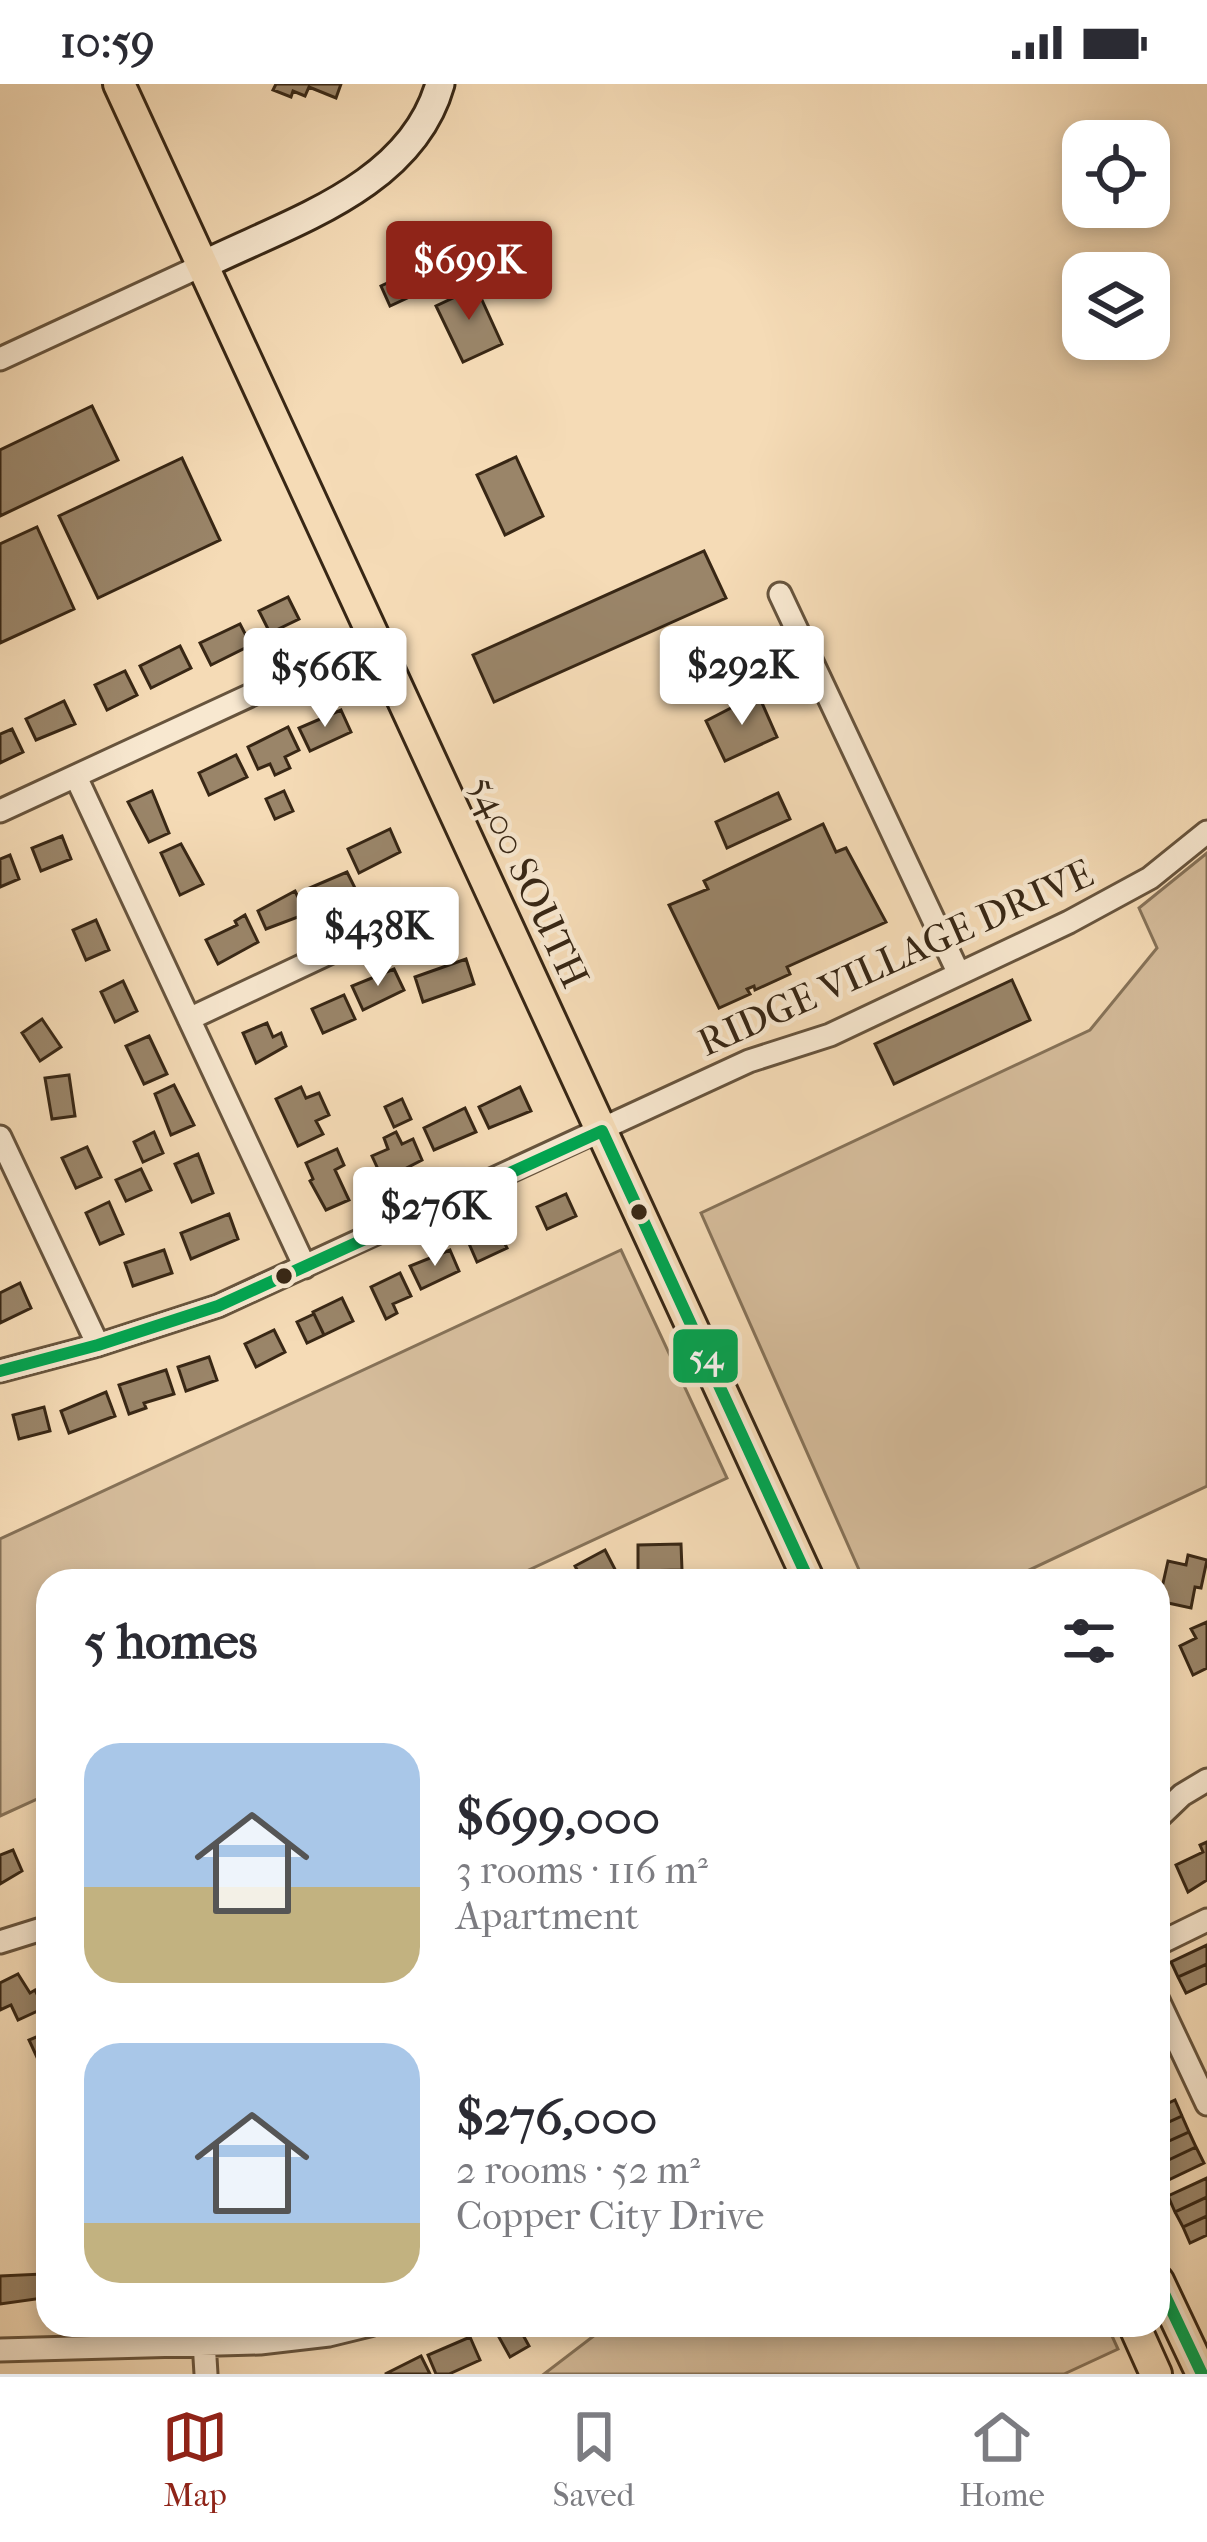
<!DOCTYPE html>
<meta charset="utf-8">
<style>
:root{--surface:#fff;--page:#f2f2f3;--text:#2b2b33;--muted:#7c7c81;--line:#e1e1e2;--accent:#8f2418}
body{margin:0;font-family:"IM FELL French Canon",serif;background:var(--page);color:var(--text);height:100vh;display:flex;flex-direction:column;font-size:45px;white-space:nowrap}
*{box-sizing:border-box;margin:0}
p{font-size:39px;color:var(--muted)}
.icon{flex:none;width:66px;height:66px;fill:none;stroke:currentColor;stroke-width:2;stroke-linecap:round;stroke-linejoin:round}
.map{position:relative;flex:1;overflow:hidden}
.sheet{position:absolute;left:36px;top:1485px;width:1134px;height:768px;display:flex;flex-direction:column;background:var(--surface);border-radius:36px;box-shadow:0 6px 18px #0003}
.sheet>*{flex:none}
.tools{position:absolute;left:1062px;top:36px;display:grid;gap:24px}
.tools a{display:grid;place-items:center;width:108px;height:108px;border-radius:24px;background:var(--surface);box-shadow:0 6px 18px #0003;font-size:60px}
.price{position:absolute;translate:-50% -102px;padding:0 27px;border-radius:12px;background:#fff;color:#222;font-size:39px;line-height:78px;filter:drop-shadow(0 3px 6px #0008)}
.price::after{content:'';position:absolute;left:50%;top:72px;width:36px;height:27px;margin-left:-18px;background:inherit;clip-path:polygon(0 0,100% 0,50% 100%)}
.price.selected{background:var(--accent);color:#fff}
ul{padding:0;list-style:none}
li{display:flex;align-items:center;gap:36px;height:300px;padding:0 48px}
li span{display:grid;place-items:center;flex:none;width:336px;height:240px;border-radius:36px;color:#555}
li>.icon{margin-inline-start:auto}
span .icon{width:144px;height:144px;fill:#fffc;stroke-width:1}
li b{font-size:51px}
h2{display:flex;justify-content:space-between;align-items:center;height:144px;padding:0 48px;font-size:51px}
.status{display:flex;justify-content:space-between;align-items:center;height:84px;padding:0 60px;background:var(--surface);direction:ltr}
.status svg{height:33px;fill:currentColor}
.menu{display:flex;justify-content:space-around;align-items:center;height:168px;border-top:3px solid var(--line);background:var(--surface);font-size:33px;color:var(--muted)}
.menu a{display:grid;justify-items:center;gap:6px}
.menu .selected{color:var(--accent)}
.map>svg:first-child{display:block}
.green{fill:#d5bc9b;stroke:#867258;stroke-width:3}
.building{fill:#9a8569;stroke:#382715;stroke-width:3}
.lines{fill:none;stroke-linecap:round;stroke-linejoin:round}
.street-casing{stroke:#67543d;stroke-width:27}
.secondary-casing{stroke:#382715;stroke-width:33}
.primary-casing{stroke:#382715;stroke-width:36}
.street{stroke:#f8e8d0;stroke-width:21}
.secondary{stroke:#f8e8d0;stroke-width:27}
.primary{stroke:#f5dbb6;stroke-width:30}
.bus-1-casing{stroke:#f8e8d0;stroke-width:21}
.bus-1{stroke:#00a651;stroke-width:12}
.bus-dot{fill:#382715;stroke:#f8e8d0;stroke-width:4.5}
.labels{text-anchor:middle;stroke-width:9;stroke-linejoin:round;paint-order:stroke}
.street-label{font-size:39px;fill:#382715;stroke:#f8e8d0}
.line-badge{stroke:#f8e8d0;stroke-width:4.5}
.badge-label{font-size:33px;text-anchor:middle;font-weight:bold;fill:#fff}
</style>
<div class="status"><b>10:59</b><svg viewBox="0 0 49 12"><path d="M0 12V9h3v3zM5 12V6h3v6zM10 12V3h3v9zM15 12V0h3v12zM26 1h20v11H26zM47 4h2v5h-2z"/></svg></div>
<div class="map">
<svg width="1207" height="2290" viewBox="0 0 1207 2290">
<rect width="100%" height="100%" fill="#f5dbb6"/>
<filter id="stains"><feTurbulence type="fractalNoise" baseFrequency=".00167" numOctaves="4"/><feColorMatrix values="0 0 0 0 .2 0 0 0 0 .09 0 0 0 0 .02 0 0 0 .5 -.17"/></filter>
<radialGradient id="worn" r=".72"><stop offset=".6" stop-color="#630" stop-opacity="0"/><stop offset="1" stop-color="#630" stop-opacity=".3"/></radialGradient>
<path class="green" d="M1207,769V1402L1006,1497H864L701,1129L1090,946L1157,864L1139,824Z
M621,1166L727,1394L505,1497H48V1710L0,1732V1455Z
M608,2241H1107L1118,2265L1064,2290H544Z"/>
<path class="building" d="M276,0H275H341L336,14L309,3L305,12L293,7L291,13L273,6Z
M424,182L433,202L390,222L381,202Z
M459,194L466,208L476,203L502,260L463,278L436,222L457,212L450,198Z
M92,322L118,376L0,432V366Z
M516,373L543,432L505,451L477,391Z
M182,374L220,456L98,514L59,432Z
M37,443L74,525L0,559V460Z
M704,467L726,514L494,618L473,571Z
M288,513L299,535L270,549L259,527Z
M240,540L251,561L211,581L200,559Z
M180,562L191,584L151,604L140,582Z
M125,587L137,611L107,626L95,601Z
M758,610L777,653L725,677L706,637Z
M64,617L75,640L36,656L26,635Z
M341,626L351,648L310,667L299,644Z
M288,643L299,666L285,673L290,684L275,691L270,680L258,685L248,663Z
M12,645L23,668L0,679V650Z
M236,671L247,693L209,711L199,689Z
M152,707L169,749L149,758L128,718Z
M284,707L293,727L275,735L266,715Z
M778,709L790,735L727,764L716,738Z
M823,740L836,768L846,764L886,838L787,883L790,890L755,906L754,902L747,905L750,910L719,924L669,821L708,805L704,797Z
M390,745L400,768L359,789L348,765Z
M62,752L71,775L41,787L32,764Z
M181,760L203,800L180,811L161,769Z
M10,771L19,795L0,803V775Z
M347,788L357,808L318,829L307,805Z
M295,807L306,830L266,845L258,827Z
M245,831L258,858L218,880L206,856L237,841L235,837Z
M96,836L109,866L86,876L73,846Z
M466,875L474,900L423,918L415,893Z
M394,885L404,906L363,926L352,902Z
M1012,896L1030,936L894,1000L875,960Z
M123,897L137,927L115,938L101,908Z
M344,911L355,935L323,949L312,925Z
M42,935L61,963L40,977L22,949Z
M267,939L273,953L281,949L286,962L256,979L243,949Z
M149,952L167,990L144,1000L126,962Z
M69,991L75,1032L52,1035L45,994Z
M174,1001L194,1041L171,1051L155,1010Z
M301,1003L306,1014L319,1009L329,1031L316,1037L323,1050L298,1062L276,1015Z
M520,1003L531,1027L489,1044L479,1023Z
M402,1015L411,1035L394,1043L385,1023Z
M465,1024L476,1048L434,1066L424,1044Z
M154,1048L163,1069L143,1078L134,1058Z
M396,1048L402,1060L413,1055L422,1076L383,1096L372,1072L388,1065L384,1054Z
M87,1063L101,1093L76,1104L62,1074Z
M337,1065L344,1081L335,1086L349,1116L326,1126L310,1097L313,1095L306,1079Z
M198,1070L213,1109L192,1118L175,1080Z
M141,1085L151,1106L126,1117L116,1096Z
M566,1110L576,1132L547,1145L537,1123Z
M109,1118L123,1150L100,1160L86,1129Z
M229,1130L238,1155L191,1175L181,1149Z
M496,1141L507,1164L477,1178L467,1155Z
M164,1166L172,1189L133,1202L125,1179Z
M450,1166L459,1187L421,1205L410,1182Z
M400,1189L411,1212L393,1220L397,1229L386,1235L371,1203Z
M20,1199L31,1224L0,1239V1209Z
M342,1214L353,1237L324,1251L313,1228Z
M314,1230L324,1251L307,1259L297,1238Z
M274,1246L285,1268L256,1283L245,1260Z
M209,1273L217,1296L186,1307L178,1283Z
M166,1286L174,1310L144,1319L146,1324L129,1330L119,1301Z
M106,1308L115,1332L69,1349L61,1327Z
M44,1323L50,1347L19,1355L13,1331Z
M681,1460L682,1486L638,1487V1461Z
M605,1466L621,1497H574L581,1493L575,1482Z
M1188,1471L1207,1476L1201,1504L1195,1503L1191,1524L1159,1517L1168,1477L1186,1481Z
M1207,1538V1584L1193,1591L1180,1562L1196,1554L1191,1545Z
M1207,1758V1796L1188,1808L1176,1781L1203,1768L1200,1761Z
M13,1766L22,1787L0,1800V1771Z
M1207,1861V1880L1178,1893L1171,1878Z
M1207,1880V1899L1186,1909L1178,1893Z
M18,1890L30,1909L35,1906L44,1924L18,1936L11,1921L0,1926V1899Z
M48,1948V1997L29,1956Z
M1175,2016L1182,2032L1158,2043V2024Z
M1182,2032L1189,2048L1158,2062V2043Z
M1189,2048L1196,2063L1158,2081V2062Z
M1196,2063L1204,2079L1162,2099L1158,2081Z
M1207,2094V2113L1175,2128L1168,2112Z
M1207,2113V2132L1183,2143L1175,2128Z
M1207,2132V2151L1190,2159L1183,2143Z
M42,2190L43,2214L0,2220V2192Z
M499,2241H535L536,2243L523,2251L529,2262L510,2273L494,2244Z
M470,2253L480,2276L449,2290H436L428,2271Z
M421,2272L430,2290H385Z"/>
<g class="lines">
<defs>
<path id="street" d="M0,275L203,181
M780,510L959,890
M76,693L305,1183
M0,727L376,553
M189,935L414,829
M0,1053L98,1261
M0,1287L98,1261L218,1222L749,977L830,951L1069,838L1150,794L1207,748
M1158,1734L1182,1711L1207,1696
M0,1858L48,1843
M1158,1860L1207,1836
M1158,1916L1207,2020
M203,2241L206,2290
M0,2266L260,2259L329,2251L370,2241"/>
<path id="secondary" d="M203,181C290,138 411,103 440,0"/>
<path id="primary" d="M119,0L809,1497
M1158,2197L1202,2290
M1134,2241L1156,2290"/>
</defs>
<use href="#street" class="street-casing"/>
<use href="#secondary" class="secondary-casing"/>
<use href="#primary" class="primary-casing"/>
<use href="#street" class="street"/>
<use href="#secondary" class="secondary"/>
<use href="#primary" class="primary"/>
<defs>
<path id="bus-1" d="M602,1047L809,1497
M0,1287L98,1261L218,1222L602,1047
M1158,2197L1202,2290"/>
</defs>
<use href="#bus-1" class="bus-1-casing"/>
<use href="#bus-1" class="bus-1"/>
</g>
<g class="bus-dot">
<circle cx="639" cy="1128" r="10"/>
<circle cx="284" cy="1192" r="10"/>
</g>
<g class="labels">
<g class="street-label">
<text transform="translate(530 797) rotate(65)" y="14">5400 SOUTH</text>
<text transform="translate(895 873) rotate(-24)" y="14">RIDGE VILLAGE DRIVE</text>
</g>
</g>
<rect class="line-badge" x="671" y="1243" width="69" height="58" rx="12" fill="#00a651"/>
<g class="badge-label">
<text x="706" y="1284">54</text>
</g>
<rect width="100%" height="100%" filter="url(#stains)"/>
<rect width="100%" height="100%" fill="url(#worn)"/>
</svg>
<div class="tools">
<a><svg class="icon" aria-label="locate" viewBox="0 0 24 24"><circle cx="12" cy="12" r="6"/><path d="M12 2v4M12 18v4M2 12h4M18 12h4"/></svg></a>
<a><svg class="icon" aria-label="layers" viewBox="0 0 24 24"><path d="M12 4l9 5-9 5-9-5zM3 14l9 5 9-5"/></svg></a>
</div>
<b class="price selected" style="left:469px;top:239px">$699K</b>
<b class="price" style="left:742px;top:644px">$292K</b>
<b class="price" style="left:325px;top:646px">$566K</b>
<b class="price" style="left:378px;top:905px">$438K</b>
<b class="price" style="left:435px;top:1185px">$276K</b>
<section class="sheet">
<h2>5 homes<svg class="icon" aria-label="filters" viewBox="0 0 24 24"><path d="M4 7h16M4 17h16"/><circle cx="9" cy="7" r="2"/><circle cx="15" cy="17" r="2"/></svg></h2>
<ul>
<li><span style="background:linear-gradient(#a9c7e8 60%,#c2b280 0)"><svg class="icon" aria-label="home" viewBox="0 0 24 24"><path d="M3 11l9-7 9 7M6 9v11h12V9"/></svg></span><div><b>$699,000</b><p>3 rooms · 116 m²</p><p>Apartment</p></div></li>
<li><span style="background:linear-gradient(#a9c7e8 75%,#c2b280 0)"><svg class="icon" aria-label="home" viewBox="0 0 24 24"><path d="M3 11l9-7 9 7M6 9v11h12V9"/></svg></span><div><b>$276,000</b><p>2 rooms · 52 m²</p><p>Copper City Drive</p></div></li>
</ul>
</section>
</div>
<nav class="menu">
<a class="selected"><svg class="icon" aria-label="map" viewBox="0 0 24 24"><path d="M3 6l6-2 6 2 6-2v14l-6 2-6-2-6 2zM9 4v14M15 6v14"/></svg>Map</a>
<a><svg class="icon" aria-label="saved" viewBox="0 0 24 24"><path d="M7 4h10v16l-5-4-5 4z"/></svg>Saved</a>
<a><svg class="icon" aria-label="home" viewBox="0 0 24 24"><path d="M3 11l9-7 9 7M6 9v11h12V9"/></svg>Home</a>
</nav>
